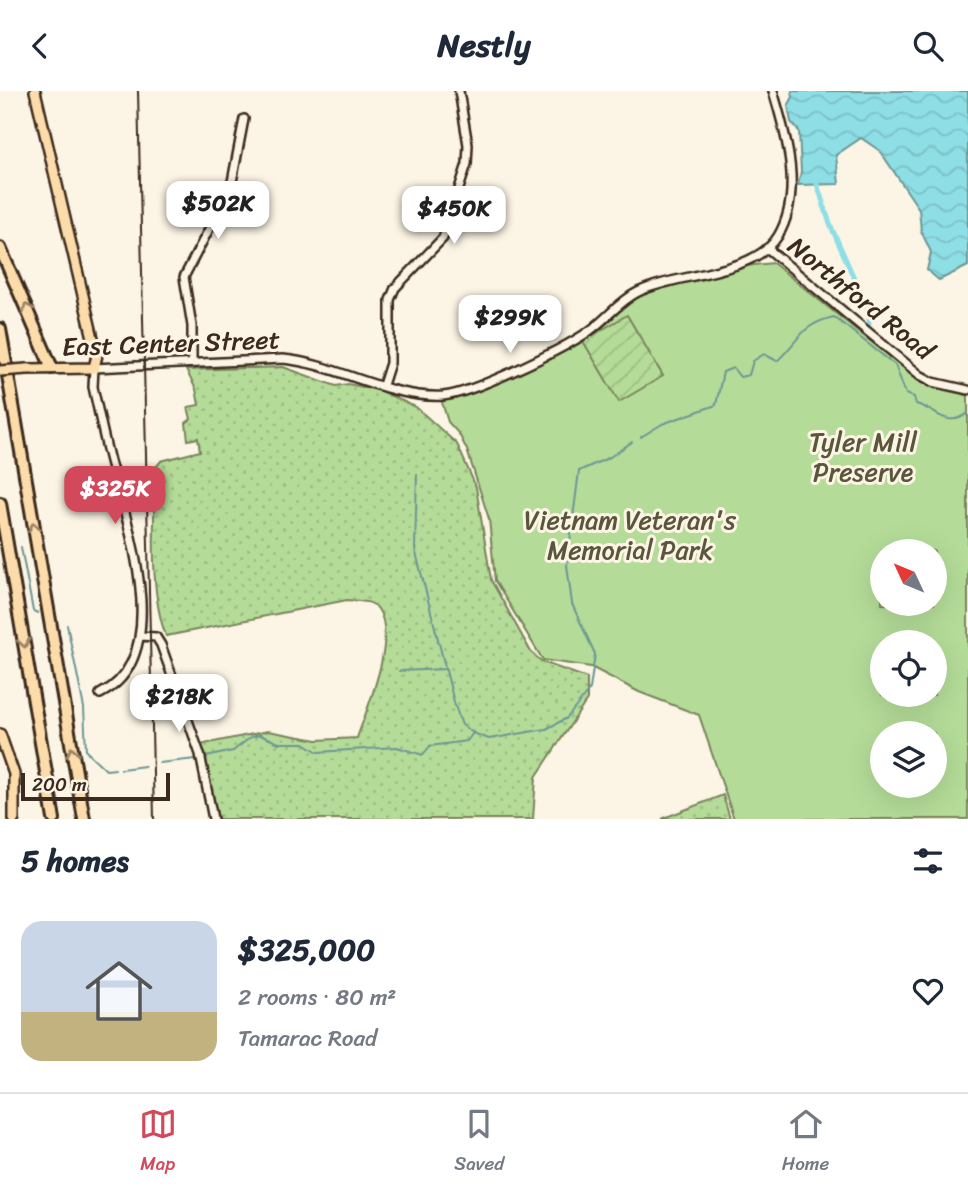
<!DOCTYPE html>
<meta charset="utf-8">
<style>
:root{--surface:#fff;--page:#f6f6f7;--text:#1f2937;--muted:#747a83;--line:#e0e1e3;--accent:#d1495b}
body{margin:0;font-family:Sriracha,sans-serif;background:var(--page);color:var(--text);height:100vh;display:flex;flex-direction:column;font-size:26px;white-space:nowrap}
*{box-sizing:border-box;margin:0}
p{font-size:23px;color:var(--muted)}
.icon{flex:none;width:38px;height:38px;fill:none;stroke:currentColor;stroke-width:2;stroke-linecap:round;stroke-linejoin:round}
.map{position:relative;height:728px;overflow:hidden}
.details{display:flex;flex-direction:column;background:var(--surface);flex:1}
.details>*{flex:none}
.needle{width:46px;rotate:314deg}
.buttons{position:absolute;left:870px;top:448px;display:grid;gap:14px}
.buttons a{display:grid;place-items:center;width:77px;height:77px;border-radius:50%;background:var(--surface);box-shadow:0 7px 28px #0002;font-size:35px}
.scale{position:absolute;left:21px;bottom:18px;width:149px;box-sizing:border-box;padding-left:7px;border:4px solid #3b2a1e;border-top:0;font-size:19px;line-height:24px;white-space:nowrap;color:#3b2a1e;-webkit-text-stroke:5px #fcf5e5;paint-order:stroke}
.price{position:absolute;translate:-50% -60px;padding:0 16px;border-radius:14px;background:#fff;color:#222;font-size:23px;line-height:46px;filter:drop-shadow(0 2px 4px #0008)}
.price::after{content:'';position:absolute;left:50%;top:42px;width:21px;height:16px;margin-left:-10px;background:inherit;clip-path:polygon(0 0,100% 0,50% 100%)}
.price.on{background:var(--accent);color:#fff}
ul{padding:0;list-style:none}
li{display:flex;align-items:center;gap:21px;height:175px;padding:0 21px}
li span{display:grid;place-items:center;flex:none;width:196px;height:140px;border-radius:21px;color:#555}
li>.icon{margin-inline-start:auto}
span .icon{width:84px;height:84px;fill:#fffc;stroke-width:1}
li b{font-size:30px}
h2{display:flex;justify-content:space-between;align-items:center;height:84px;padding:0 21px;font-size:30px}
header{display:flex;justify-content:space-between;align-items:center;height:91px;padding:0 21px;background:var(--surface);font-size:32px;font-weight:700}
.menu{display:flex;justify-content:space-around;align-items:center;height:98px;border-top:2px solid var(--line);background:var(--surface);font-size:19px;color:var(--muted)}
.menu a{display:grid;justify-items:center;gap:4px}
.menu .on{color:var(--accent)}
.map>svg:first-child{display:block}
.grass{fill:url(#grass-dots);stroke:#78835b;stroke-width:2}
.park{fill:#b4dc98;stroke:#78835b;stroke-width:2;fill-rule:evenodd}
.garden{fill:url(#garden-furrows);stroke:#78835b;stroke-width:2}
.water{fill:url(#water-waves);stroke:#6c9695;stroke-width:2}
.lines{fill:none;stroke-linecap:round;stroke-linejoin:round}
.stream{stroke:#6c9695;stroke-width:2}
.canal{stroke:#8ddee5;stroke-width:5}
.minor-casing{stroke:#3b2a1e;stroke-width:12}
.major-casing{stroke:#3b2a1e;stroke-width:14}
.highway-casing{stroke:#3b2a1e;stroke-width:16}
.minor{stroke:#fcf5e5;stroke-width:7}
.major{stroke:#fddcac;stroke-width:9}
.highway{stroke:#fddcac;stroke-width:10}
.rail{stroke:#3b2a1e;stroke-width:2}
.major-bridge-casing{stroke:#3b2a1e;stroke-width:14;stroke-linecap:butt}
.major-bridge{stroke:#fddcac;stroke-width:9}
.oneway{stroke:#9c8365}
.labels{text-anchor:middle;stroke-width:6;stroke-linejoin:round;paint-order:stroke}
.street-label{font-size:26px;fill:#3b2a1e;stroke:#fcf5e5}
.park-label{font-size:26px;fill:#59563c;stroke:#fcf5e5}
</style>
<header><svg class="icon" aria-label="back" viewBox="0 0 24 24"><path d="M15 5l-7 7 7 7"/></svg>Nestly<svg class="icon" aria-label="search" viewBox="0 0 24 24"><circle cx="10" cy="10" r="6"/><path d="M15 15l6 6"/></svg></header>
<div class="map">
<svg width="968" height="728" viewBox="0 0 968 728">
<defs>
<pattern id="grass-dots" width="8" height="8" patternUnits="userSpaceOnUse" patternTransform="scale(1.75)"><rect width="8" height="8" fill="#b4dc98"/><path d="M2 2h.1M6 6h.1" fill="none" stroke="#9cbd83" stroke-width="1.8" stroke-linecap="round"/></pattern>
<pattern id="garden-furrows" width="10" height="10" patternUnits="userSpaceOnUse" patternTransform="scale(1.75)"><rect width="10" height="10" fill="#b4dc98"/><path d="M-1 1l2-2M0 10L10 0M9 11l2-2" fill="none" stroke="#9cbd83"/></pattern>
<pattern id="water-waves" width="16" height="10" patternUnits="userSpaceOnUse" patternTransform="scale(1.75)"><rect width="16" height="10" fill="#8ddee5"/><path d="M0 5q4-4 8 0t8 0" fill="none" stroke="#7bbfc4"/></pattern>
</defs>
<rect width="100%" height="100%" fill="#fcf5e5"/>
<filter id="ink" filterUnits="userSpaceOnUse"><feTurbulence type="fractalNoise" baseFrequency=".0143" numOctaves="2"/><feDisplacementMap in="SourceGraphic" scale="14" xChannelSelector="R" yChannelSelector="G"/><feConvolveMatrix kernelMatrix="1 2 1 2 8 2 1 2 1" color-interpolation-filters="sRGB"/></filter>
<g filter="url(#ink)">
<path class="grass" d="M283,276L336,295L348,293L378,299L416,316L457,353L476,396L491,489L531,561L542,571L587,587V609L536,686L533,728H215L199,654L268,640L317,649L357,647C367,617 398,547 378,518C372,509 357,510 347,509L166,545C148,498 155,427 155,377L161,370L200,360L198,347L188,349L186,332L191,328L188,316L199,314L196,298L186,279Z
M723,704L730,728H662L669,725Z"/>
<path class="park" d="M773,172L919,289L934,297L968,304V728H734L699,624L639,601L591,576L543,569L495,490L489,428L467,359L459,343L448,331L441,308L481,298L586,247L642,203L745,175ZM882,460H934V513H882ZM882,551H934V604H882ZM882,642H934V695H882Z"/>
<path class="garden" d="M627,224L663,285L619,311L583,250Z"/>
<path class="water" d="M792,0H968V175L939,189L927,179L931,161L921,140L919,118L880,60L861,47L836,64L839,93L798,94L801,81L799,40L791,31L788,15L793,6Z"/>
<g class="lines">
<path class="stream" d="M641,346L662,333L716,314L723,281L733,277L740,286L749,284L753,270L764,263L777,270C799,250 801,233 834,226L895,274L906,303L914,306L916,313C934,317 947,339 968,322
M417,383L415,458L455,615L462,634L473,642
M21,456L33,520L38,522
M67,534L84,617L86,660L106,679L115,678
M399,580L446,578
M206,666L233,660L251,646L260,644L279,652H304L318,661L397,656L423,664L430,655L467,650L473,642L489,648L546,638L567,627L590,598L595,563L572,513L567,474L579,380L610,366L632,351
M159,672L196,668
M121,678L145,675"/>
<path class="canal" d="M817,93L830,133L869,221V233"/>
<defs>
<path id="minor" d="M767,157L920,284L933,291L968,299
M192,272V235L184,186L231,96L244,28
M383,294L390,272V209L395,197L443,147L467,73L468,54L459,0
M140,545L156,546L161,554L200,663L213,728
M100,603C175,567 128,433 111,374C104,348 99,322 93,296L94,277L283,268C337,273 389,308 443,305C474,302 561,259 588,241C606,229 619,210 638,201C676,182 755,184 778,145C804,101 786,44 773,0"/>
<path id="major" d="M27,278L94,277L97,264L35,0
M0,643L14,683V728"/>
<path id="highway" d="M0,157L52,277
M0,238L84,728
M0,412L54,728"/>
</defs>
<use href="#minor" class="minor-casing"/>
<use href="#major" class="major-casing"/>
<use href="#highway" class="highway-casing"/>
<use href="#minor" class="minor"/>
<use href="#major" class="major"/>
<use href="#highway" class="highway"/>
<path class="rail" d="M138,0L154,728"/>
<defs>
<path id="major-bridge" d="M0,280L27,278"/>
</defs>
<use href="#major-bridge" class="major-bridge-casing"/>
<use href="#major-bridge" class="major-bridge"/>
</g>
<defs><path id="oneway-chevron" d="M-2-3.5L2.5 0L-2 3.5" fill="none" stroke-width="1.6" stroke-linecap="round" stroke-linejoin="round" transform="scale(1.75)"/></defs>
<g class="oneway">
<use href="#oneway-chevron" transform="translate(27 217) rotate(-114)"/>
<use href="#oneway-chevron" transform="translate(34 436) rotate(-100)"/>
<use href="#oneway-chevron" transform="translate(24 552) rotate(80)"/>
<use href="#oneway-chevron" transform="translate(72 661) rotate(-100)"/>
</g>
</g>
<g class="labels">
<g class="street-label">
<text transform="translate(861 207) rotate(39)" y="9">Northford Road</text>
<text transform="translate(171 252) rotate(-2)" y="9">East Center Street</text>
</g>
<g class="park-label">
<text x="863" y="360">Tyler Mill<tspan x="863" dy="30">Preserve</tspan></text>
<text x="630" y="438">Vietnam Veteran's<tspan x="630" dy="30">Memorial Park</tspan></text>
</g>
</g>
</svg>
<div class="buttons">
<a><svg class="needle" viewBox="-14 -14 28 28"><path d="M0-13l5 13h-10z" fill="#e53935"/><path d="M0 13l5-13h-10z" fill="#747a83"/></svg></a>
<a><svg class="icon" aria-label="locate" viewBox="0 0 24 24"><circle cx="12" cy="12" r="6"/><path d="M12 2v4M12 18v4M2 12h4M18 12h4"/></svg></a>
<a><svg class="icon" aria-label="layers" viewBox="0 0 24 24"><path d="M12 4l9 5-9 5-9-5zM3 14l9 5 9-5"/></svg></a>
</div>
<div class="scale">200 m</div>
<b class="price" style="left:218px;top:150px">$502K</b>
<b class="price" style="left:454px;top:155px">$450K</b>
<b class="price" style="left:510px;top:264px">$299K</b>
<b class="price on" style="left:115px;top:435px">$325K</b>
<b class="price" style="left:179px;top:643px">$218K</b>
</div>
<section class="details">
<h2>5 homes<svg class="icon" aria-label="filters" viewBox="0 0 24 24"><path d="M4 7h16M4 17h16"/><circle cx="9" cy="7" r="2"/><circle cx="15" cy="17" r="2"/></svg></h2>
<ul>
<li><span style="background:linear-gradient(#c9d6e8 65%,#c2b280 0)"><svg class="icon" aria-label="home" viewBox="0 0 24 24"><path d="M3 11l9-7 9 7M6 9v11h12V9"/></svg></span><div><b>$325,000</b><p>2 rooms · 80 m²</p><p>Tamarac Road</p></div><svg class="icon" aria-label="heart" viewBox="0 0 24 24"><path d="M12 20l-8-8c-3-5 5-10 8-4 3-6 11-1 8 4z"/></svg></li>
</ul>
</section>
<nav class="menu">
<a class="on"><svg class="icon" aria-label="map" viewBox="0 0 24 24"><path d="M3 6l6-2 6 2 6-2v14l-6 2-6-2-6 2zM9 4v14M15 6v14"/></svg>Map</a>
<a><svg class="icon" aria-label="saved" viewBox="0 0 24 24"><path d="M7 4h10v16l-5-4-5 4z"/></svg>Saved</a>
<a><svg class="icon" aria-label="home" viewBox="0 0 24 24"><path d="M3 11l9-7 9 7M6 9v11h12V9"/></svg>Home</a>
</nav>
